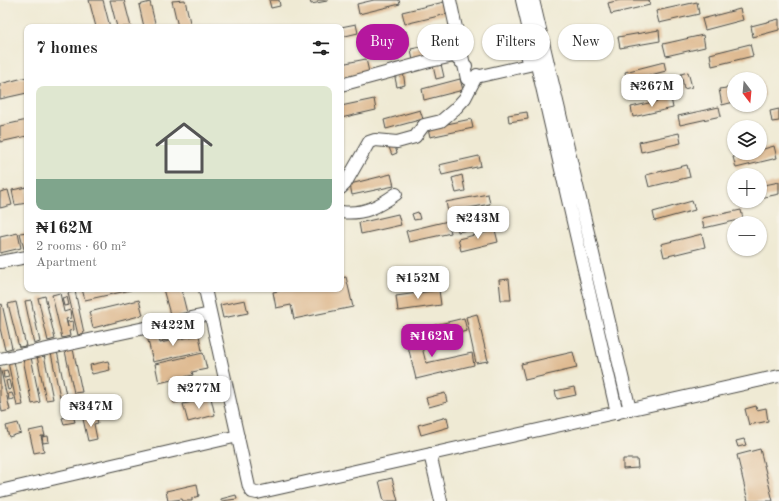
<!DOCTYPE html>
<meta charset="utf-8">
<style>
:root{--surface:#fff;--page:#f2f2f2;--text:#222;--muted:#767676;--accent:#b5179e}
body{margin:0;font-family:"Old Standard TT",serif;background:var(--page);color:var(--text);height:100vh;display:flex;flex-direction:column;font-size:15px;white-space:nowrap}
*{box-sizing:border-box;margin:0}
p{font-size:13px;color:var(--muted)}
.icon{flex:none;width:22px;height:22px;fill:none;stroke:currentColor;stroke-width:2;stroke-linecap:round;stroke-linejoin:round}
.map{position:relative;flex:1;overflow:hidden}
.drawer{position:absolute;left:24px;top:24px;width:320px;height:268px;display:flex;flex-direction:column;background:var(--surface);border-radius:8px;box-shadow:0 1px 3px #0004}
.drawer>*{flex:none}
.banner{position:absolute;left:356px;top:24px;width:363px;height:36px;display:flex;gap:8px}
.needle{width:26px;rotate:164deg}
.buttons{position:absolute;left:727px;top:72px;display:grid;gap:8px}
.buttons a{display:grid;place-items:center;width:40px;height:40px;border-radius:50%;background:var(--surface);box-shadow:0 1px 3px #0004;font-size:20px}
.price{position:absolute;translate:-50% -34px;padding:0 9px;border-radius:8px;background:#fff;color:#222;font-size:13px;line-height:26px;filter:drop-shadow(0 1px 2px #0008)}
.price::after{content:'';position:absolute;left:50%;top:24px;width:12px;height:9px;margin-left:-6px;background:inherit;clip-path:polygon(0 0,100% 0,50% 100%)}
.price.active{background:var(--accent);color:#fff}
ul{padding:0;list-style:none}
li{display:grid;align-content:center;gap:8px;height:212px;padding:0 12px}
li span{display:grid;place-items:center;height:124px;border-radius:8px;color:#555}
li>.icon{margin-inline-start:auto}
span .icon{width:72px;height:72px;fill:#fffc;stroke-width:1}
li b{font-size:17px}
h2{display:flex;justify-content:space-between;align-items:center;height:48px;padding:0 12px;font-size:17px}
.tag{padding:0 14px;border-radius:18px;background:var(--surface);box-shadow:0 1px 3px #0004;font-size:14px;line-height:36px}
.tag.active{background:var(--accent);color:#fff}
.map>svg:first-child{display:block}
.building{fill:#dfbb93}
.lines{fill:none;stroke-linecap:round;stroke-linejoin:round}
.minor-casing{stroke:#484844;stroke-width:14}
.minor{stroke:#fff;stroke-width:12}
</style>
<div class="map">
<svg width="779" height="501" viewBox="0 0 779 501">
<rect width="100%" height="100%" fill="#f7f3e8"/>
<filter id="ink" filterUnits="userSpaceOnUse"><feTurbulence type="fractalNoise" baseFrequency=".025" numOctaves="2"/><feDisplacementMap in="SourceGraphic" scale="8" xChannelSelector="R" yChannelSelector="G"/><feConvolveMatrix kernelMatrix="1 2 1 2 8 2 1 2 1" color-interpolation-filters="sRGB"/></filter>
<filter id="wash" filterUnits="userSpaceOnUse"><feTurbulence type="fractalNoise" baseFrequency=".012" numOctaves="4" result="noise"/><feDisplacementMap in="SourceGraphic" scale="16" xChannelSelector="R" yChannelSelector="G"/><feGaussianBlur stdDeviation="0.9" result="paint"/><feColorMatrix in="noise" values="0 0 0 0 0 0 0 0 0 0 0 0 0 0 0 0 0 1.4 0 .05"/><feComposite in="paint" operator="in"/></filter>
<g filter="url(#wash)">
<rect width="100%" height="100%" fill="#efead4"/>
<g id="blocks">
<path class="building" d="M89,0H103L110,27H96Z
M110,0H124L131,27H117Z
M185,0L191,27H178L172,1Z
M269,0H279L280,6L271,8Z
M310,0H327V1L311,4Z
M374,0H399L400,4L359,14L357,4Z
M620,0H649L650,5L611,14L608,3Z
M150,2L156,27H144L139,5Z
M444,2L447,14L405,24L402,12Z
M697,2L699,14L659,23L656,11Z
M740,9L743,20L705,30L702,19Z
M779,19V30L753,37L751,26Z
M356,24L358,33L341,37V27Z
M659,30L660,41L620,48L618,37Z
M406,31L409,44L366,53L364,40Z
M703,35L705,47L666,56L663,44Z
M446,42L448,54L413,61L411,49Z
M750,44L753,56L712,66L710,54Z
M366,59L369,72L341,78V64Z
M664,62L666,71L627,81L625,72Z
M441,64L444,77L436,79L433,66Z
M403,71L405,85L397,87L394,73Z
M688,72L692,87L684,89L681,74Z
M27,77V93L0,99V84Z
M665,77L670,92L662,95L657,79Z
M460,79L463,90L424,100L422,89Z
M762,81L765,96L760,97V82Z
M734,87V102L722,105L719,89Z
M671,98L673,108L633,117L631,107Z
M374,99L376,110L341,118V106Z
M719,107L721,116L680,125L678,116Z
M779,109V121L772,122L770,111Z
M420,110L423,119L386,129L384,120Z
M527,112L528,119L509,122L508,115Z
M471,119L473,128L430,137L428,128Z
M27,120V136L0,142V126Z
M679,133L681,143L641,152L639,142Z
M394,143L397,153L392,155L388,145Z
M774,146L777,158L736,168L733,157L747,153H760V150Z
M479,156L481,166L442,175L439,165Z
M687,165L690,177L649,187L646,175Z
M391,174L394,186L352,195L350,184Z
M462,175L465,191L456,193L452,178Z
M779,182V194L760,198V186Z
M27,187V203L15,205L12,190Z
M8,190L12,205L0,208V192Z
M488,194L490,204L448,212L446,202Z
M692,201L695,210L655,221L653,212Z
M741,210L743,219L704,228L702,218Z
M418,212L420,219L414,220L412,214Z
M398,214L401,225L361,234L359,223Z
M475,219L478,228L473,229L471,221Z
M492,219L493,224L486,226L485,221Z
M448,221L451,233L409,242L406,231Z
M469,222L471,229L458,232L457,225Z
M495,230L498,242L461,251L458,239Z
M27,232V248L24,249L20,233Z
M18,233L21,248L0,253V237Z
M702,234L705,247L664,257L661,244Z
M346,277L353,307L294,319L291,305L276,308L273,292L288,289H341V278Z
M509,279L511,300H501L499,280Z
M82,289H131V290L85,300Z
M163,289H181L187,313L171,318Z
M439,290L441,305L398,311L396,296Z
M75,291L84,333L78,335L68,293Z
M60,293L64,312L70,310L71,318L66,319L68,327L67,322L73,321L74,330L69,331L70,336L62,338L52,295Z
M45,296L55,339L48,341L38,298Z
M67,297L69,305L64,306L62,298Z
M31,300L40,342L34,344L25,301Z
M139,300L143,315L93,328L89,312Z
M245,300L248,313L223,318L220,305Z
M16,302L26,346L19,347L8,304Z
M2,304L12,348L5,350L0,328V305Z
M477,314L488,361L476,363L466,317Z
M464,318L467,331L422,341L419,329Z
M196,326L198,333L162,341L160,334Z
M417,327L426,363L472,353L474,365L416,379L404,330Z
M158,334L160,343L199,335L202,351L153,362L147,336Z
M73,349L82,392L74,393L65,351Z
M57,351L66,395L60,397L51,353Z
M573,352L577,368L525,380L521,364Z
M203,353L207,369L192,372L193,375L159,383L155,364Z
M44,355L53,399L46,400L37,356Z
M31,357L40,402L32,404L23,359Z
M14,361L23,405L17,406L8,362Z
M108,361L110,370L92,374L90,365Z
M0,367L10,410L2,412L0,400Z
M7,370L9,377L4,378L3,371Z
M9,380L11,389L8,390L6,381Z
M574,387L576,395L557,399L555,391Z
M12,393L14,399L9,400L8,394Z
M445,393L447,402L429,407L426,398Z
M178,395L179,402L174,403L172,396Z
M211,398L215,415L188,422L183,404Z
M756,406L757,410L766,408L768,421L749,425L745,409Z
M71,409L75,422L64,424L62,418L66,417L64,411Z
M96,416L98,423L94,424L97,439L88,441L83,419Z
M447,417L449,427L421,435L418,425Z
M18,423L21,433L9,437L6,426Z
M43,428L45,436H41L44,451L34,453L29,431Z
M48,436L49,442L43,443L42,437Z
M744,439L746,445L738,447L736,441Z
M760,449L773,501H748L737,455Z
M623,459H637L638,468L623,469Z
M392,478L398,501H384L379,481Z
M197,484L199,496L192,498V501H183L182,499L168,501L166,491Z
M236,495L237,499L221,501V499Z"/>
</g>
</g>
<g filter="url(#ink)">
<use href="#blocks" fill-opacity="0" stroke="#484844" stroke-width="1"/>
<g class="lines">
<defs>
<path id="minor" d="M450,0L467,79L529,65L525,51
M522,0L617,413
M533,0L630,410
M341,85L426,62L454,56L466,66
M341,188L345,184L369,142L375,140L397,142L415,137L424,125L441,121L455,109L465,98L477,75
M341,212C364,215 379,206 396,194
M0,262L27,257
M205,289L249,487L252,492L257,493L779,376
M0,359L210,314
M430,454L441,501
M0,491L238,436"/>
</defs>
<use href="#minor" class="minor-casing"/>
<use href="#minor" class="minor"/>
</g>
</g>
</svg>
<div class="buttons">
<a><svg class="needle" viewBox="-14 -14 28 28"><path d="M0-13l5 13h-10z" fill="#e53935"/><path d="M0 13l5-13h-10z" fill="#767676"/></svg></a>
<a><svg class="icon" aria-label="layers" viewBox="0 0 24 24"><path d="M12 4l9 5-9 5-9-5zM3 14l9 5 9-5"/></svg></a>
<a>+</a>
<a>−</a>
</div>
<b class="price" style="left:652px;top:108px">₦267M</b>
<b class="price" style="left:478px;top:240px">₦243M</b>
<b class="price" style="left:418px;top:300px">₦152M</b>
<b class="price" style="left:173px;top:347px">₦422M</b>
<b class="price active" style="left:432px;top:358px">₦162M</b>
<b class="price" style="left:199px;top:410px">₦277M</b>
<b class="price" style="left:91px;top:428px">₦347M</b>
<div class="banner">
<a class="tag active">Buy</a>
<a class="tag">Rent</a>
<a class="tag">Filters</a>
<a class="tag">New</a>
</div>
<section class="drawer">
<h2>7 homes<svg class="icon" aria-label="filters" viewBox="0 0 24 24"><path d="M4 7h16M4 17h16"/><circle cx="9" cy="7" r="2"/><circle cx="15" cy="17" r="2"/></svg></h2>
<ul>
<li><span style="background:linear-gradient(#dfe7d0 75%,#7fa58c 0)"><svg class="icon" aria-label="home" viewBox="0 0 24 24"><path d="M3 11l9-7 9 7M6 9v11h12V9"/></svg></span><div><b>₦162M</b><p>2 rooms · 60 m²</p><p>Apartment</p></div></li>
</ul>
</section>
</div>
